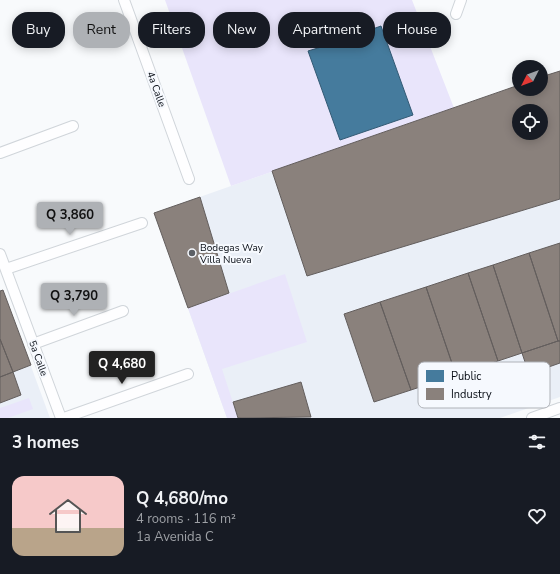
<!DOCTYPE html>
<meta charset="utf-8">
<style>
:root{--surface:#171b24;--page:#242831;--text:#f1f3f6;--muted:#9ea1a6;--accent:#aeb1b5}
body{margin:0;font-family:"Nunito Sans",sans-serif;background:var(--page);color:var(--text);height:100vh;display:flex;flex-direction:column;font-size:15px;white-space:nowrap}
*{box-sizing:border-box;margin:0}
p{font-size:13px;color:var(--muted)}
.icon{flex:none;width:22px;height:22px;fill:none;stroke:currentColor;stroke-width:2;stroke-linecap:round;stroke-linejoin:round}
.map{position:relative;height:418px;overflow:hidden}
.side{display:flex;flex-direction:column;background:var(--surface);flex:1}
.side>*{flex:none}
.guide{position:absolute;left:12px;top:12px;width:536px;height:36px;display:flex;gap:8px}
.needle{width:26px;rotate:228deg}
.controls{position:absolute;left:512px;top:60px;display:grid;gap:8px}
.controls a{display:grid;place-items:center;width:36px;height:36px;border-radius:50%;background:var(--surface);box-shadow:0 2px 10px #0003;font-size:20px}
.price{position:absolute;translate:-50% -34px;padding:0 9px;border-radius:4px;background:var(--accent);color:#111;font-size:13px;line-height:26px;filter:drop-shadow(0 1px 2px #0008)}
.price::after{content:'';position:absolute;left:50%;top:24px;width:12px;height:9px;margin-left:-6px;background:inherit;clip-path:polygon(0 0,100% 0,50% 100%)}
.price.selected{background:#222;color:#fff}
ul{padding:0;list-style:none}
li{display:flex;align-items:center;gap:12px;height:100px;padding:0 12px}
li span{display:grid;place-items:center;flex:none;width:112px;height:80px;border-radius:12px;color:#555}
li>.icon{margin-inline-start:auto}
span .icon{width:48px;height:48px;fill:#fffc;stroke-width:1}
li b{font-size:17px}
h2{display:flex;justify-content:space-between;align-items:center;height:48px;padding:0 12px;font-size:17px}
.chip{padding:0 14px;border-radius:16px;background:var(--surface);box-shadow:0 2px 10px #0003;font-size:14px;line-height:36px}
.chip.selected{background:var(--accent);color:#111}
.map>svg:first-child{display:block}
.built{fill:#eaeff7;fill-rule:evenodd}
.green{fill:#e9e5fb}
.public{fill:#457b9d;stroke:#335a74}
.industry{fill:#8a817c;stroke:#635e5d;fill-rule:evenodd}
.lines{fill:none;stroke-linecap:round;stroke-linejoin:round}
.street-casing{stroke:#d0d5da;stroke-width:12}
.street{stroke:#fefeff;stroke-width:10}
.poi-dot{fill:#5c6066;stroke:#f6f9fe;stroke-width:1.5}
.labels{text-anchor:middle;stroke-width:4;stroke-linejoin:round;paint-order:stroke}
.street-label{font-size:10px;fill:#080d15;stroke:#f6f9fe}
.poi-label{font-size:10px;fill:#080d15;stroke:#f6f9fe;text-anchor:start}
.key{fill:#f6f9fe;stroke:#afb2b8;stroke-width:1}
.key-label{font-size:11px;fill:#080d15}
</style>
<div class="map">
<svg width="560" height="418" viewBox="0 0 560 418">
<rect width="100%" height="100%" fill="#f8fafc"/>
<path class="built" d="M560,71V397L500,418H227L154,213L519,85V89H541V77ZM519,111H541V133H519Z
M3,290L50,418H0V291Z"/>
<path class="green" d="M165,0H412L454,108L231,186Z
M285,274L307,342L222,369L238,418H227L188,308Z
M29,398L33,409L8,418H0V408Z"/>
<path class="public" d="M364,22L367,31L381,26L413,115L340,140L308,51L321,47L318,38Z"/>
<path class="industry" d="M560,71V199L307,276L272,171L519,85V89H541V77ZM519,111H541V133H519Z
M200,197L229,293L188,308L154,213Z
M560,243V341H558L529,253Z
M529,253L558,341L522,353L493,265Z
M493,265L522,353L498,361L468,273Z
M468,273L498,361L456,375L426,287Z
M426,287L456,375L411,390L380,302Z
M3,290L31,365L13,372L0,339V291Z
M380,302L411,390L374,402L344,314Z
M0,339L13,372L0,377Z
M558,341H560V363L529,374L522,353Z
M13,372L21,395L0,403V377Z
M301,382L311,417L238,418L233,402Z"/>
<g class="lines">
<defs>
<path id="street" d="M124,0L189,179
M456,14L461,0
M0,153L73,126
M0,254L61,418
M6,269L142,223
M33,344L123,311
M64,418L188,374
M532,418L560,408"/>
</defs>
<use href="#street" class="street-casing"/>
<use href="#street" class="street"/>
</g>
<circle class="poi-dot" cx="192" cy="253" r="4"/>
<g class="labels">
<g class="street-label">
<text transform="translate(157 89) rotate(70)" y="4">4a Calle</text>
<text transform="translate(39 358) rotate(70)" y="4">5a Calle</text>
</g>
<g class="poi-label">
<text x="200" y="251">Bodegas Way<tspan x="200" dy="12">Villa Nueva</tspan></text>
</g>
</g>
<rect x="418" y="362" width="132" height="46" rx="6" class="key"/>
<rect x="426" y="370" width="18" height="12" fill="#457b9d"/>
<rect x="426" y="388" width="18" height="12" fill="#8a817c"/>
<g class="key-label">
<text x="451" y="380">Public</text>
<text x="451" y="398">Industry</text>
</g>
</svg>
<div class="controls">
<a><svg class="needle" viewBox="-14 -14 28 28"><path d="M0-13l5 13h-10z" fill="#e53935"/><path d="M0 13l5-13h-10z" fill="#9ea1a6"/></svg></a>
<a><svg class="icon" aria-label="locate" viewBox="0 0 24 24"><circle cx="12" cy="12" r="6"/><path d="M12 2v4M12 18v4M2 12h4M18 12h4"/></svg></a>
</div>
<b class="price" style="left:70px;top:236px">Q 3,860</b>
<b class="price" style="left:74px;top:317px">Q 3,790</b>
<b class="price selected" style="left:122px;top:385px">Q 4,680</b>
<div class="guide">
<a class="chip">Buy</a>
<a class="chip selected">Rent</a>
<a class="chip">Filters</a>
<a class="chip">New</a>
<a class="chip">Apartment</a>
<a class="chip">House</a>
</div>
</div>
<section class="side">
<h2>3 homes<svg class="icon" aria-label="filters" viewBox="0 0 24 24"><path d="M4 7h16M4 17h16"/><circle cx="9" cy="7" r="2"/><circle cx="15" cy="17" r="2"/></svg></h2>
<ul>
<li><span style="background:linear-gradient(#f6c9c9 65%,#b9a48a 0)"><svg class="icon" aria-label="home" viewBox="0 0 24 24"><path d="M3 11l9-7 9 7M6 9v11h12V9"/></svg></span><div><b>Q 4,680/mo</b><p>4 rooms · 116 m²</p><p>1a Avenida C</p></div><svg class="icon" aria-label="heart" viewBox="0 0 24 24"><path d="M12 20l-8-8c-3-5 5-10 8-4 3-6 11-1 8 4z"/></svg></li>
</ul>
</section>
